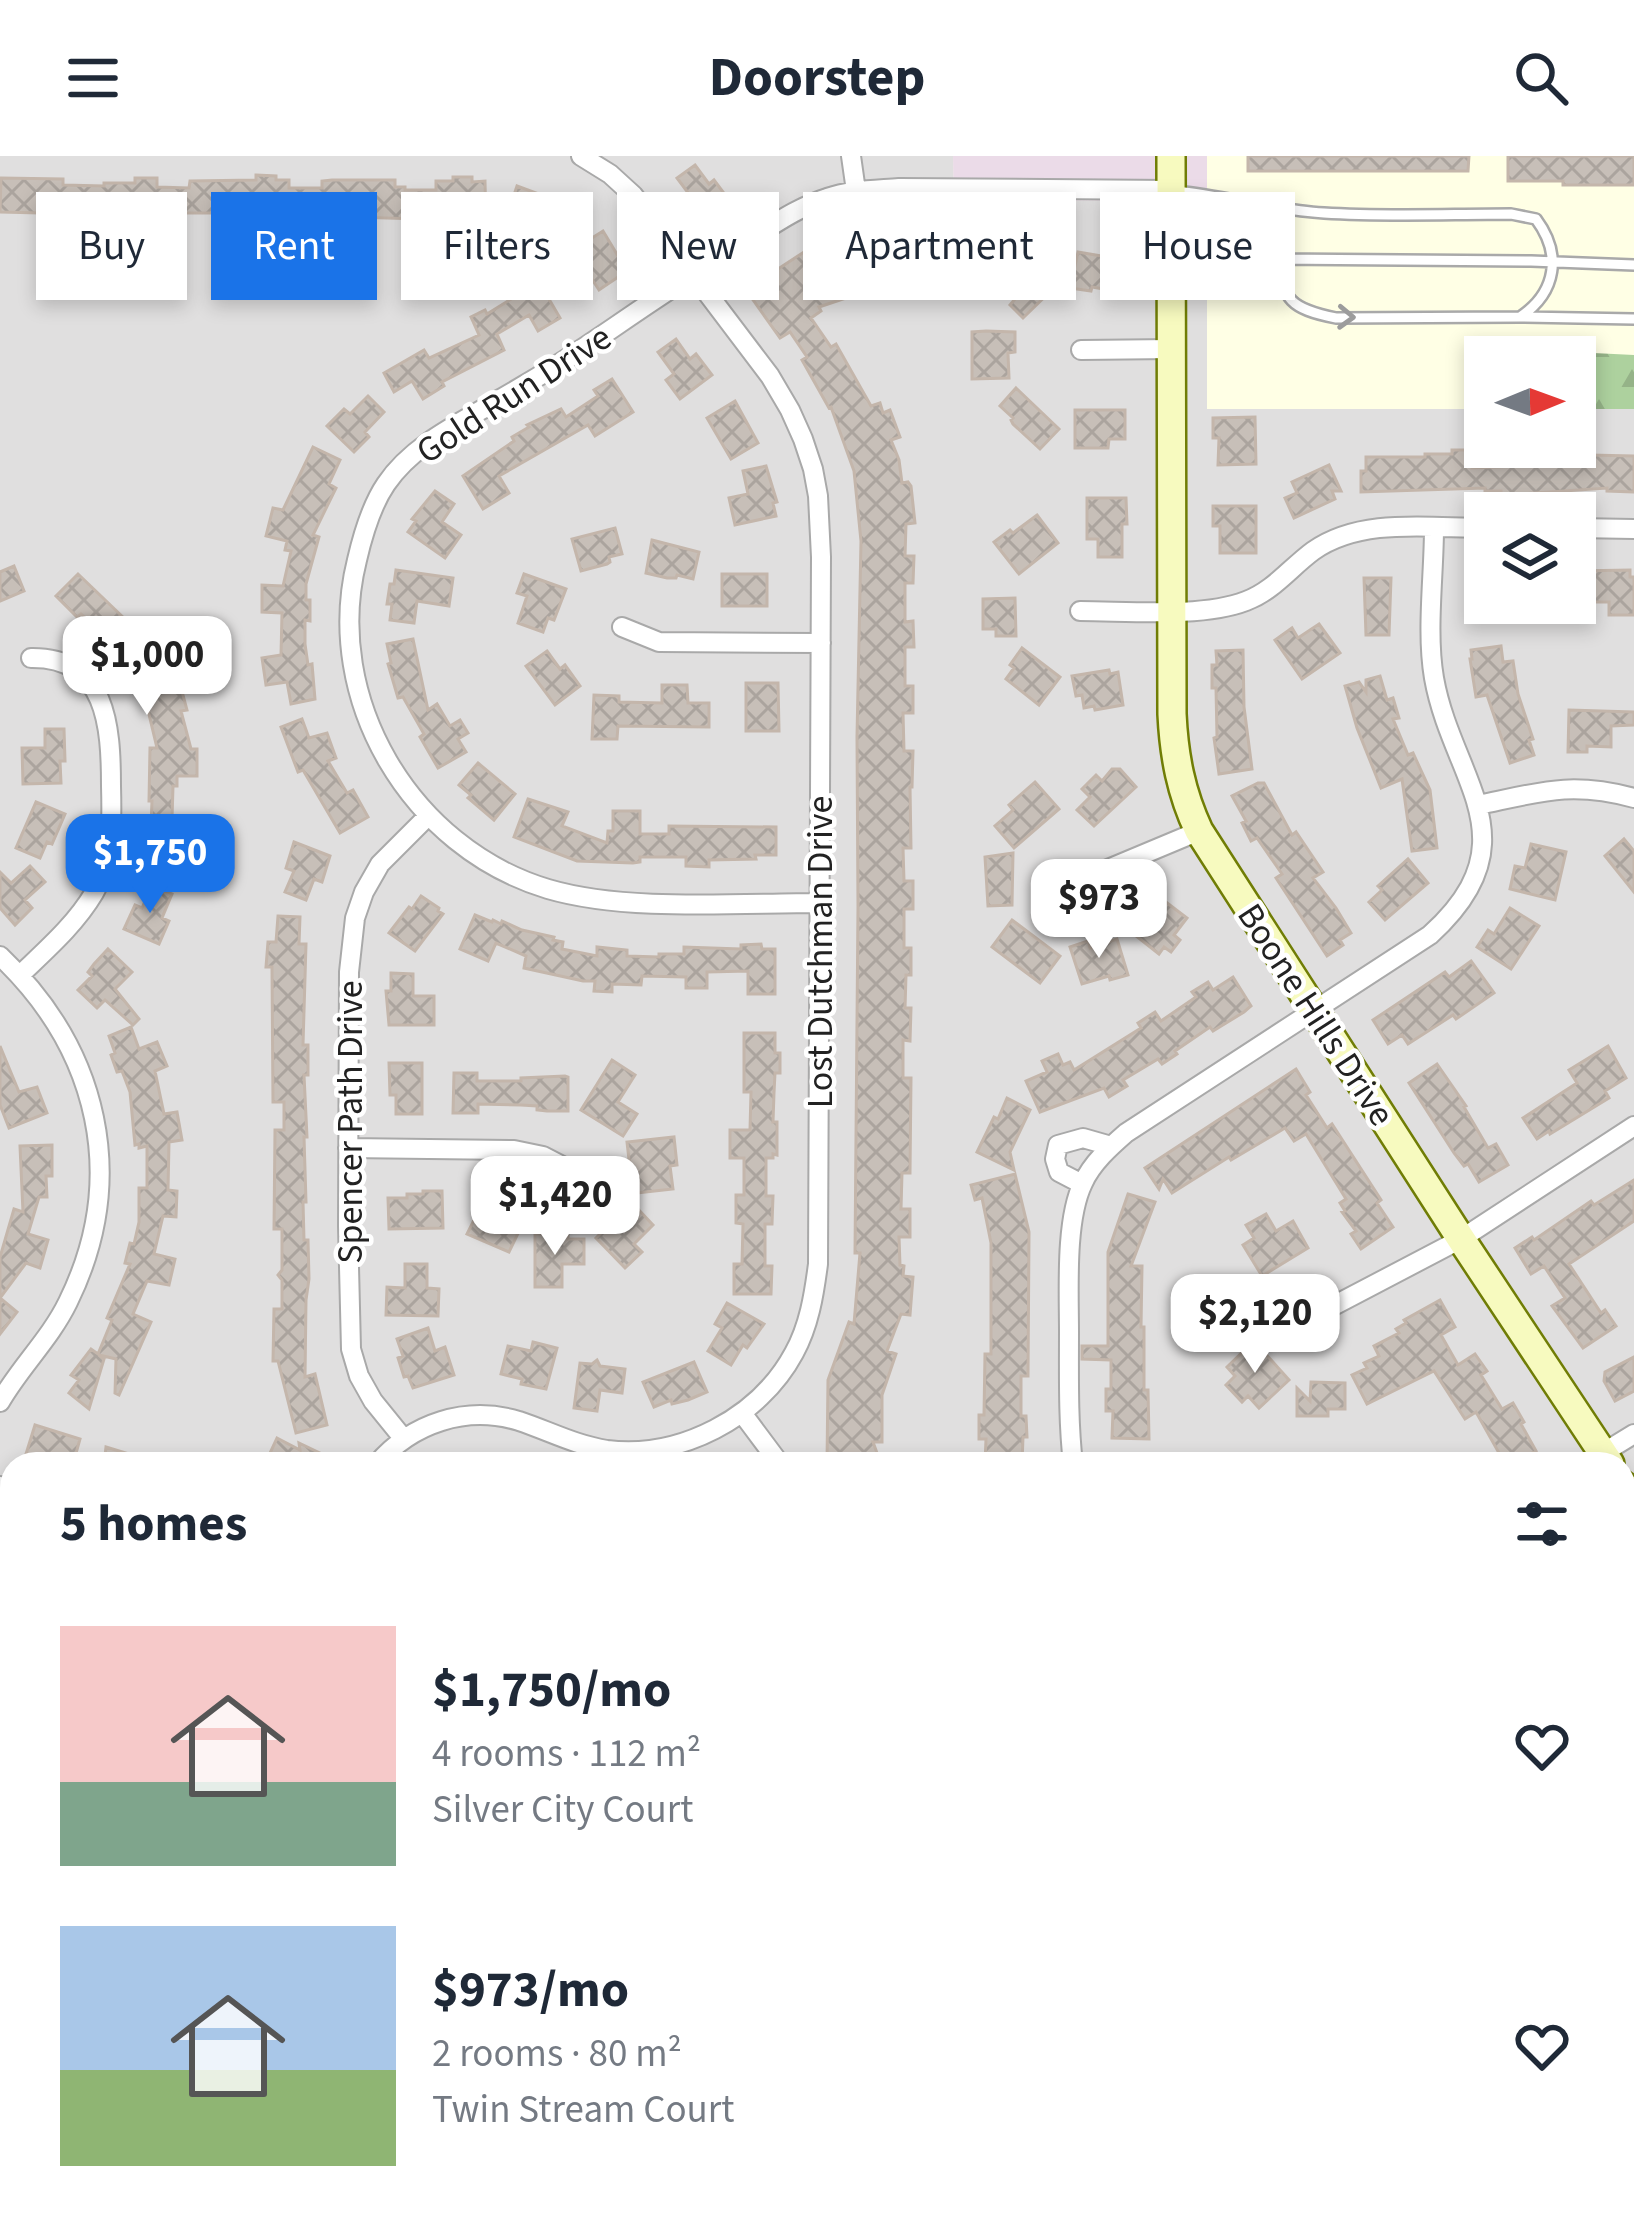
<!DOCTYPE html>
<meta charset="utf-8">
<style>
:root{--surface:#fff;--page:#f2f2f3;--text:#1f2937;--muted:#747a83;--accent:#1a73e8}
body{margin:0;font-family:"Source Sans 3",sans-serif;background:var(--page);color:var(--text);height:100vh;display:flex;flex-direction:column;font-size:45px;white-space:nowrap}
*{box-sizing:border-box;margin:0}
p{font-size:39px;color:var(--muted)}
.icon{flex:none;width:66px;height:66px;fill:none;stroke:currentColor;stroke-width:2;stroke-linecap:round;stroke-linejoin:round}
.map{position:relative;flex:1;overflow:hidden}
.sheet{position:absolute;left:0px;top:1296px;width:1635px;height:771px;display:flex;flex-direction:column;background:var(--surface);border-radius:36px 36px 0 0;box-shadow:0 6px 18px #0003}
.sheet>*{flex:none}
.top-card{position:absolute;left:36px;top:36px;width:1563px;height:108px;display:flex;gap:24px}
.needle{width:78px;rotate:89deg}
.fabs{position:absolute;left:1464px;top:180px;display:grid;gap:24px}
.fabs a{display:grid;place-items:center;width:132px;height:132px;border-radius:0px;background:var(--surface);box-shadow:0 6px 18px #0003;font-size:60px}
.price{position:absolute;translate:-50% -102px;padding:0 27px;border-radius:24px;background:#fff;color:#222;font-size:39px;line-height:78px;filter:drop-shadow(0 3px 6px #0008)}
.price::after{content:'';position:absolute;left:50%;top:72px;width:36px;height:27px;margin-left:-18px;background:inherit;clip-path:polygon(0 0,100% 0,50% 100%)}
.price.selected{background:var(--accent);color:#fff}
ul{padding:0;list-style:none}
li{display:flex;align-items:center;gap:36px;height:300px;padding:0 60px}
li span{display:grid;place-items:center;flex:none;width:336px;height:240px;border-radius:0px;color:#555}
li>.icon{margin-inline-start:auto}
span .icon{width:144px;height:144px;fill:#fffc;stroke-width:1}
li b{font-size:51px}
h2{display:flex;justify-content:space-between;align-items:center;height:144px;padding:0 60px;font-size:51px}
.tag{padding:0 42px;border-radius:0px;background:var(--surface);box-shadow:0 6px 18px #0003;font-size:42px;line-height:108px}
.tag.selected{background:var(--accent);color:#fff}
header{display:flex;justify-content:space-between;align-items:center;height:156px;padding:0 60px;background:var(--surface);font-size:54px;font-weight:700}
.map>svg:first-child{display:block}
.residential{fill:#e0dfdf;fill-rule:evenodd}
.industrial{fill:#ebdbe8}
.education{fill:#ffffe5}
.forest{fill:url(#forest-firs)}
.park{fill:url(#park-dots)}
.parking{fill:#e2e2e2}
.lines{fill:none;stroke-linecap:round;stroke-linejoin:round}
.stream{stroke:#aad3df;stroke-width:6}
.building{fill:url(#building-cross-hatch);stroke:#c4b6ab;stroke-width:3}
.lane-casing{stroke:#a9a9a9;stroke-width:14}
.street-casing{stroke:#a9a9a9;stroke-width:22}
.secondary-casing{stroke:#707d05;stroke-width:32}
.path{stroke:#fa8072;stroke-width:3;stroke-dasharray:6 6;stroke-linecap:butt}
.lane{stroke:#fff;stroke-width:9}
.street{stroke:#fff;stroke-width:18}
.secondary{stroke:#f7fabf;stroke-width:27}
.oneway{stroke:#9c9c9c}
.labels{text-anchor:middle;stroke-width:9;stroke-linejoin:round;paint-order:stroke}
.street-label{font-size:36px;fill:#222;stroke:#fff}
</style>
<header><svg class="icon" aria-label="menu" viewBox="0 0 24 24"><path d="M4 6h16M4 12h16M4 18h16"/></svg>Doorstep<svg class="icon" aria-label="search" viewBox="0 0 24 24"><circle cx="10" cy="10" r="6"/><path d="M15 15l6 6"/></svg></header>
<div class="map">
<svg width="1634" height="2065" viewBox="0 0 1634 2065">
<defs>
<pattern id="forest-firs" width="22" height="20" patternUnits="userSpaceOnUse" patternTransform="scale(3)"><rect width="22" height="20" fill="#add19e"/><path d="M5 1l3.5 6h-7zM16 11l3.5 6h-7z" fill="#95b388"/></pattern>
<pattern id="park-dots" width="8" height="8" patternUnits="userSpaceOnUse" patternTransform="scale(3)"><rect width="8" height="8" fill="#c8facc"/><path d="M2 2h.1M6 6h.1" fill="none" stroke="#acd6af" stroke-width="1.8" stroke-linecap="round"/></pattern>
<pattern id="building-cross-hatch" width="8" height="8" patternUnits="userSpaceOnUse" patternTransform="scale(3)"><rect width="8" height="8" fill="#c7bfb8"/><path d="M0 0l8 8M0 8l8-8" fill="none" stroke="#aba49e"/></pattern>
</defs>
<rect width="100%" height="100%" fill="#f2efe9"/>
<path class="residential" d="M0,0H953L954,44L1207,45L1208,253H1485V291H1575V253H1634V1426L1623,1430V1308H12V1462L0,1460ZM1485,357H1575V447H1485Z
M1623,1576L1634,1584V2065H1156L1169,2055H1623Z
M388,2055H525L539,2065H383Z"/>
<path class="industrial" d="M953,0H1207V45L954,44Z"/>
<path class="education" d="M1207,0H1634V253H1575V201H1485V253H1207Z"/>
<path class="forest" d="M1553,195L1634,199V253H1575V201H1553Z"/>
<path class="park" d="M1633,1424L1634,1426V1584L1623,1576V1430Z
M0,1460L12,1462V2055H216V2065H0Z
M219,2055H388L382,2065H254Z
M525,2055H1169L1156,2065H539Z"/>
<path class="parking" d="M0,2005L12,2010V2055H46L51,2065H0Z"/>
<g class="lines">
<path class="stream" d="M1623,1516L1634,1517
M0,1900L12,1912
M299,2055L322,2065
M887,2055L889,2065
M330,2065L339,2055
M1118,2065L1144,2055"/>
</g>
<path class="building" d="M1248,0H1469L1468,15H1248Z
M1508,0H1634V29H1563V25H1508Z
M695,9L709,28L714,24L729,44L701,66L686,47L692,42L677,22Z
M256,19L276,20V24H289V32H322V25L332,24H395V31H405V34H436V25H453V21H472V26L485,25L486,70L459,71V48L418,49V63L289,59V69H262V49H223V57H175V46H137L138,62H104V52H62V63L40,62V57L0,56L1,22L63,23V29L104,30V27H135V22H157V31L189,32L190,25L256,24Z
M517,30L539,38L537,42L564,52L553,81L506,63Z
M873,73L941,74L942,123H925V132H899V123H864L867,135L819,151L821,155L811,162L831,191L836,188L871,250L880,247L883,257L890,254L900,281L891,284L899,304L902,327L908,326L911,330L915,367L906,368L905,400H914L913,427H905V466L913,465L914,491H905V530H913V557H903L904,595H913L912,631H910L911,692H903L904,725H913V753H904V792H911V819H906L905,852H911L910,885L903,884V922H911L910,1017H902L901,1053H910V1081H899L900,1109L904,1110L903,1120L913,1121L910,1159L901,1158L887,1195L896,1198L882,1239V1286H873L881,1308H827L828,1224L849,1166L854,1168L860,1097H855L858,750L857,581L861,385L854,315L831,251L829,252L802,204L807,201L790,176L780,182L746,134L807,94Z
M603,75L627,115L599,134L573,94Z
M1078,96L1125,104L1120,136L1092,131L1091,135L1070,132Z
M1036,105L1058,128L1023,162L1010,149L1015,143L1006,134Z
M539,126L560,162L538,175L529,159L497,178L504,194L442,226L444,230L423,243L412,225L394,236L384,217L424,194L429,202L479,179L471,161L485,154L487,158Z
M986,175L1015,176V196L1008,197L1009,222L972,223V176Z
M676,183L690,203L696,198L712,219L680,243L666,224L674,218L658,196Z
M612,223L633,256L595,280L588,269L499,320L509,337L483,353L463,320L514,285L512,281L529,271L527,269L561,253L566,261L598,240L594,234Z
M1016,232L1059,273L1040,293L1013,268L1011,264L1013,262L1000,250Z
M368,240L384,256L365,276L369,281L354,296L327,270L344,253L350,258Z
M735,245L758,287L731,303L707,262Z
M1075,254H1125V283H1109L1108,292H1075Z
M1255,261L1256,308L1218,309L1219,282H1213V262Z
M313,291L340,304L329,328L336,332L313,379L319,381L306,428V444H310V465L305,464V488L308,509L312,508L315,543L291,548L287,526L266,529L262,502L281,499L282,457L262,456V429L283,430L291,395L285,394L287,385L266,380L273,352L283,354Z
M1452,294H1473L1472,312L1546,309V298L1634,300V336L1607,335V332L1520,338H1501V335H1485V332L1361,336V315H1366V301H1425V298H1452Z
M1329,309L1341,335H1332L1335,343L1294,362L1285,342L1297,337L1292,326Z
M766,310L777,346L773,347L776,360L735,369L729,342L748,338L743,315Z
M435,335L454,348L442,366L461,379L445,402L408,376L416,365L412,363Z
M1087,342H1126L1127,368H1122V401H1098V383H1087Z
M1213,350H1256V397H1220V370H1213Z
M1037,359L1058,387L1019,418L994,386L1010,374L1013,377Z
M615,372L622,398L609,401L610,406L607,408L581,415L572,383Z
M652,384L699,396L693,423L677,419L676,422H667L646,417Z
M14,410L24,435L0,445V416Z
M396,414L453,422L449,450L417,445L414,467L390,464L392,448H387L390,428H394Z
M1630,414V421H1634V459H1609V446H1575V415Z
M78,418L127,465L158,500L149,507L156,530L179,524L187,554L181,555L191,593H197V620H177V630H173L172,663L182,665L180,714L154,713L155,695L150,694L152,645H149L150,592H157L147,550L150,549L146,532L113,495L117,492L95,467L93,469L81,458L77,461L56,440Z
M524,418L566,433L554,464L548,462L543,476L518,467L527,440L517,437Z
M722,418H767V450H722Z
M1364,422H1391L1389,479H1366Z
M1015,442L1016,480H996V473H983V443Z
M1319,468L1340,497L1302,523L1275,484L1292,472L1298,482Z
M413,483L428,554L437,548L450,570L460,564L468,577L458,583L466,596L438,612L420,581L424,578L403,541L398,542L388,508L391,507L387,488Z
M1501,490L1503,506L1513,505L1518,538L1533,583L1529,584L1534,599L1510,607L1487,539L1476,541L1470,503H1472L1471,494Z
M1022,492L1060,521L1039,549L1006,523L1014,512L1010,509Z
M1243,494L1244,551L1252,613L1219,618L1214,582L1217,581L1216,532H1212V509H1217L1216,495Z
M547,495L560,513L565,509L580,530L555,549L526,510Z
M1109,514L1110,518L1118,516L1123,549L1095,554L1094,550L1084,552L1082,539L1076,540L1072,520Z
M1380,520L1387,544L1393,542L1399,562L1393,563L1408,599L1413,597L1430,634L1437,692L1412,695L1402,623L1381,632L1357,572L1345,530L1359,526L1366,536V524Z
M746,527H778L779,575H746Z
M662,529H687L688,547H709V571L618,570L617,583H592L594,539L619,540V546L662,547Z
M1569,554L1634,556V569L1611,570V591L1587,590V596H1568Z
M302,563L309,582L327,577L336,602L328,605L347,637L353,634L368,661L340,677L303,614L298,616L281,571Z
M45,573H64L65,605H60L61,627L23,628L22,592H45Z
M478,607L515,638L494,664L468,642L471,639L459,629Z
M1112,613H1120L1136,631L1094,670L1077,654L1090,641L1082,633L1096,619L1102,625Z
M1035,626L1059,653L1014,692L995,670L1013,654L1009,649Z
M1258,627H1264L1292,679L1296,676L1323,716L1313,722L1336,752L1351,777L1340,784L1343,789L1327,800L1276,722L1282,718L1257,682L1251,685L1242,667L1246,665L1232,640Z
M528,643L568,656L562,670L607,687L608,675H613V655H640V678H669V670L776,671V699H755L756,703L709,704V711L686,710V701H640V706L633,707L577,705L514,681Z
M36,646L65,658L52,688L47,686L40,702L16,692Z
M1624,683L1634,695V736L1605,700Z
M294,686L330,700L322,726L314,723L306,744L285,736L294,715L286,712Z
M1531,688L1566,696L1555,744L1510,733L1515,710L1525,712Z
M1013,697L1012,749L988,750L985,701Z
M1408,703L1428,727L1385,764L1369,746L1382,734L1378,730Z
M30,710L45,726L25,744L32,752L15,769L0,752V716L11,727Z
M152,729L172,738L162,762L169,765L159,788L124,773L135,749L142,752Z
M421,740L439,752L438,755L443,758L415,795L389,777L409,751L412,753Z
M1158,740L1187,762L1174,779L1180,784L1171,796L1164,791L1159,798L1121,768L1134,752L1142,758Z
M1510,752L1539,770L1511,813L1477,791L1488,774L1494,778Z
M475,759L492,766L493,764L501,768L502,765L522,774L554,781L553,784L563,786L562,793L597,800V791L627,794V800L659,801V798H684V791L741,793V789L761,788L762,793H775V838H748V815L707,816V832H686V821L642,820L641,829L612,828V836L594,835L595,825H583L524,812L526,800L496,787L488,805L460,793Z
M278,760L300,761L299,788H306L303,889H308V919H304L307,981H304L306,1046H303L304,1084H308L309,1123L306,1144L305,1221L315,1218L327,1269L296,1277L278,1205H273L274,1153H282V1124L278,1119L282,1114V1073H274L275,974H284V946H273L272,811H266L268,786H276Z
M1012,764L1060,800L1040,827L992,791Z
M1117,783L1128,819L1110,824L1109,820L1082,828L1070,791L1088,785L1090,792Z
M108,793L132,816L115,833L139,863L133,869L105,844L97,852L78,834L92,820L88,816L94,808Z
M1471,805L1494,837L1456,863L1453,859L1408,888L1402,879L1388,888L1373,864L1445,816L1449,821Z
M391,817L413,818V840H434V869H389L386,835H391Z
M1233,821L1251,850L1244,856L1213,875L1210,871L1175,895L1177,898L1162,908L1158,903L1123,924L1127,930L1109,941L1104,932L1040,956L1026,925L1047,916L1042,905L1058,898L1063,909L1070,906L1074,914L1141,872L1138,867L1155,856L1161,865L1196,841L1192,836L1208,826L1213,834Z
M131,871L139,893L157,886L167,910L155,915L164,958L177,956L182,984L169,986L168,1034L177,1035L176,1061L163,1060L154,1098L175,1103L169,1129L147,1125L133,1158L151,1166L119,1239L115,1237L116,1203L99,1199L104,1203L89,1253L69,1237L79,1224L71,1219L91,1193L98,1198L112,1164L107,1162L130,1108L125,1107L130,1087L134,1088L139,1066V1032H147V990L139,992V988L135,989L130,936L122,915L117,916L111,899L115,897L109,880Z
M744,877H775V897H780V917H775L774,937L773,966H777V999L773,998V1002H766V1040H773L772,1068H765V1110H772L771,1138H734V1108H742L743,1068L736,1067V1039H744V1002H730V974H750L751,936H744Z
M0,890L19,936L37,931L47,957L9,972L0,949Z
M1608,890L1626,922L1605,935L1609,942L1550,978L1549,975L1537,983L1523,962L1577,927L1569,914Z
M612,904L635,919L618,946L637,958L623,980L581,954Z
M389,907H422V958H396V939H390Z
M1437,908L1466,950L1464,951L1488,992L1496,988L1508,1009L1479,1026L1468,1008L1464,1010L1454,997L1409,927Z
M1296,913L1310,936L1306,939L1327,972L1332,968L1381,1044L1377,1047L1393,1071L1361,1093L1351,1078L1356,1075L1342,1056L1345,1055L1340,1047L1346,1043L1306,978L1294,985L1285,972L1231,1004L1229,1001L1172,1037L1163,1023L1159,1033L1145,1012Z
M454,917H477V925H521V922L565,920L568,921V955H547L537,954V950L521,949L478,948V957H453Z
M1007,942L1030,954L1010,996L1014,1014L977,996L994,961L998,963Z
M674,981L677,1009L670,1010L673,1033L636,1037L635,1021H631L627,986Z
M52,989V1020H46L47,1041H39L28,1078L48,1084L40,1112L26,1107L0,1142L17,1156L0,1178V1101L14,1053L23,1056L20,990Z
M1015,1018L1029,1076L1028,1220H1021V1260H1026L1027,1281H1023L1022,1308H985L986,1283H979V1259H984L985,1198H991V1087L982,1042L975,1044L971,1029Z
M1634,1024V1065L1569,1108L1601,1157L1605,1154L1616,1170L1583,1192L1552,1150L1565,1142L1544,1110L1531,1118L1515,1092L1532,1081L1534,1084L1591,1045L1594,1049Z
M423,1035H442L443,1072L389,1073L388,1042H407V1038H423Z
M1128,1038L1155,1046L1131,1110H1142L1141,1171H1144V1234H1148L1149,1283L1112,1282L1113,1255H1106V1233H1111V1204L1082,1203V1190H1108V1096Z
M481,1050L495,1057L497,1054L506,1056L524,1065L509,1096L467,1078Z
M637,1052L653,1069L634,1088L642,1096L625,1112L596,1082L614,1064L619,1070Z
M1266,1058L1276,1075L1293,1065L1308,1092L1262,1120L1243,1089L1254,1082L1246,1069Z
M535,1078H568V1083H584V1108H562V1131H535Z
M405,1108H427V1132L439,1133L438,1160L386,1159L387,1131L405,1132Z
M1227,1124L1263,1128L1259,1161L1255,1160L1252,1178L1219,1173Z
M1440,1144L1455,1171L1441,1179L1458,1209L1475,1198L1487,1215L1481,1219L1502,1253L1513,1247L1524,1266L1521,1268L1536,1295L1512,1308H1479L1499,1297L1476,1256L1465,1263L1434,1215L1367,1248L1352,1219L1367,1212L1364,1207L1379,1200L1374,1190L1399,1177L1396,1173L1406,1167L1404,1164Z
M727,1147L764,1168L747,1192L743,1189L731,1209L708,1195L722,1172L715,1168Z
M428,1172L435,1195L445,1191L454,1219L413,1232L408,1220L404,1221L398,1202L403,1200L397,1183Z
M1254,1185L1289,1224L1259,1252L1248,1240L1242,1246L1226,1229L1235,1220L1227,1211Z
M533,1186L557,1192L546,1233L521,1228L522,1223L501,1218L508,1190L531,1195Z
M1634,1201V1235L1615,1245L1604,1225L1605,1216Z
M597,1204L600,1210L625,1213L622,1237L600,1234L597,1255L574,1252L580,1207L592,1208Z
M694,1206L707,1236L688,1244L672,1248L671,1244L654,1251L643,1226Z
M1311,1226L1345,1227V1253H1328V1260H1297V1232L1310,1245Z
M35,1269L80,1283L73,1308H45L46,1304L26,1298Z
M277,1282L300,1294L299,1287L343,1308H278L280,1302L270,1297Z
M106,1291L149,1304V1308H104Z"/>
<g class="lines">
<defs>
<path id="lane" d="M1176,35C1226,40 1273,54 1324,57C1386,61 1449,58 1511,58L1536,63C1562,98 1557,136 1520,161L1336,162C1279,151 1286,138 1273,89C1270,76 1265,63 1261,51
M1276,103L1531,105L1634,109
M1520,161L1634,163"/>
<path id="street" d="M851,0L856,35
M1081,194L1172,193
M1575,372L1634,373
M1080,455C1128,455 1202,462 1246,445C1273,435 1290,412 1313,395C1361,361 1429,372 1485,372
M622,471L659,486L821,487
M1479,649C1540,636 1571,625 1634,642
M1077,726L1199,675
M819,747C737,747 626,756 548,733C411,692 322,543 357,404C363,378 371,350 386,328C413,288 462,266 502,242C539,221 575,198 610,174C655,143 700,113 747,85C773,69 798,51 827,42C850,34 875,34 899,32L1171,34
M0,800C99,894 129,1022 68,1146C50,1183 20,1211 0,1246
M20,819C46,794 75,769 94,737C113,705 112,666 111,630C111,571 107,501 31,502
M348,992L514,994L543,1000L572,1015
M1082,1028L1059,1016L1055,1003L1058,989L1083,982L1111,990
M1314,1160L1461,1083L1634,970
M742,1257L780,1308
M403,1282L373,1245L359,1220L351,1193L348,1070L349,816L355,762L364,736L380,708L427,661
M377,1308C412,1267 466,1249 519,1265C549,1275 575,1289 607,1294C680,1303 759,1262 794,1197C809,1170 814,1139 818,1108L821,401L818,340L813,313L803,283L790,254L770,220L633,39L610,18L581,0
M1073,1308C1068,1264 1069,1220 1069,1176C1069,1134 1065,1064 1083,1027C1092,1007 1110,991 1126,977L1430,779C1535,684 1452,624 1434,522C1426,476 1434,419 1434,372
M1585,1308L1634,1278
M0,1330L12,1335
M1623,1997H1634
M1327,2065L1338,2055
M1551,2065V2055"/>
<path id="secondary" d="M1171,0L1172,558C1174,600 1181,637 1199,675L1461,1083L1610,1308
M1623,1329L1634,1346"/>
</defs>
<use href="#lane" class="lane-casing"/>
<use href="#street" class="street-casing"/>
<use href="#secondary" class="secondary-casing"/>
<path class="path" d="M1623,1466L1634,1467
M0,1802L12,1803
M0,1974L12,1978
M32,2058L38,2055"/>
<use href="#lane" class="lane"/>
<use href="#street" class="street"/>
<use href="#secondary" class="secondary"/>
</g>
<defs><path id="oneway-chevron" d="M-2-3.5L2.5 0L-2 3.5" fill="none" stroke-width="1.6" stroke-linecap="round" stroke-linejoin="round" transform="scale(3)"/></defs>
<use class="oneway" href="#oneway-chevron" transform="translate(1346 161) rotate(2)"/>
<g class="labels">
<g class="street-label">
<text transform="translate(513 237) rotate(-33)" y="13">Gold Run Drive</text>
<text transform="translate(819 796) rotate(-90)" y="13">Lost Dutchman Drive</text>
<text transform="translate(1317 858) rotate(57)" y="13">Boone Hills Drive</text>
<text transform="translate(349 966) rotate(-90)" y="13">Spencer Path Drive</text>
</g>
</g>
</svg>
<div class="fabs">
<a><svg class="needle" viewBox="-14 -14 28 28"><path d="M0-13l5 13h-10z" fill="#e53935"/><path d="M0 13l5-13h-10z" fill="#747a83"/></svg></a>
<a><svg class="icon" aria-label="layers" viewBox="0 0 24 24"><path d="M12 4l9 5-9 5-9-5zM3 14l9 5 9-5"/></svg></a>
</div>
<b class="price" style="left:147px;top:562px">$1,000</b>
<b class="price selected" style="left:150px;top:760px">$1,750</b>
<b class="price" style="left:1099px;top:805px">$973</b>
<b class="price" style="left:555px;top:1102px">$1,420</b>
<b class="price" style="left:1255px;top:1220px">$2,120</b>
<div class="top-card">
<a class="tag">Buy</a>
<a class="tag selected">Rent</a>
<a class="tag">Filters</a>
<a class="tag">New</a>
<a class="tag">Apartment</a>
<a class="tag">House</a>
</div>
<section class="sheet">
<h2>5 homes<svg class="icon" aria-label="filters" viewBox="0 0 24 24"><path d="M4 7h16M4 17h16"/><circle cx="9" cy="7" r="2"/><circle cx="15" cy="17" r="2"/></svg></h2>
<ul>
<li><span style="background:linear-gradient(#f6c9c9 65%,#7fa58c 0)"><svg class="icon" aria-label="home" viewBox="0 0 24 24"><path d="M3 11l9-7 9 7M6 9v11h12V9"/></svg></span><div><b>$1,750/mo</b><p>4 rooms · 112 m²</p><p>Silver City Court</p></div><svg class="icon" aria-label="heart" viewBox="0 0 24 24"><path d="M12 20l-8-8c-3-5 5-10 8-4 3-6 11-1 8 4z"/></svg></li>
<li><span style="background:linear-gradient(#a9c7e8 60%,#8fb573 0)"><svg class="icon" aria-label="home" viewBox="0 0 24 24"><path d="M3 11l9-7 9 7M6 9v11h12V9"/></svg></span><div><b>$973/mo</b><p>2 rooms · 80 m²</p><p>Twin Stream Court</p></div><svg class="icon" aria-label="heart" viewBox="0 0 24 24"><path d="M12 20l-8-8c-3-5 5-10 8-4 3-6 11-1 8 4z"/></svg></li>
</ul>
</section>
</div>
